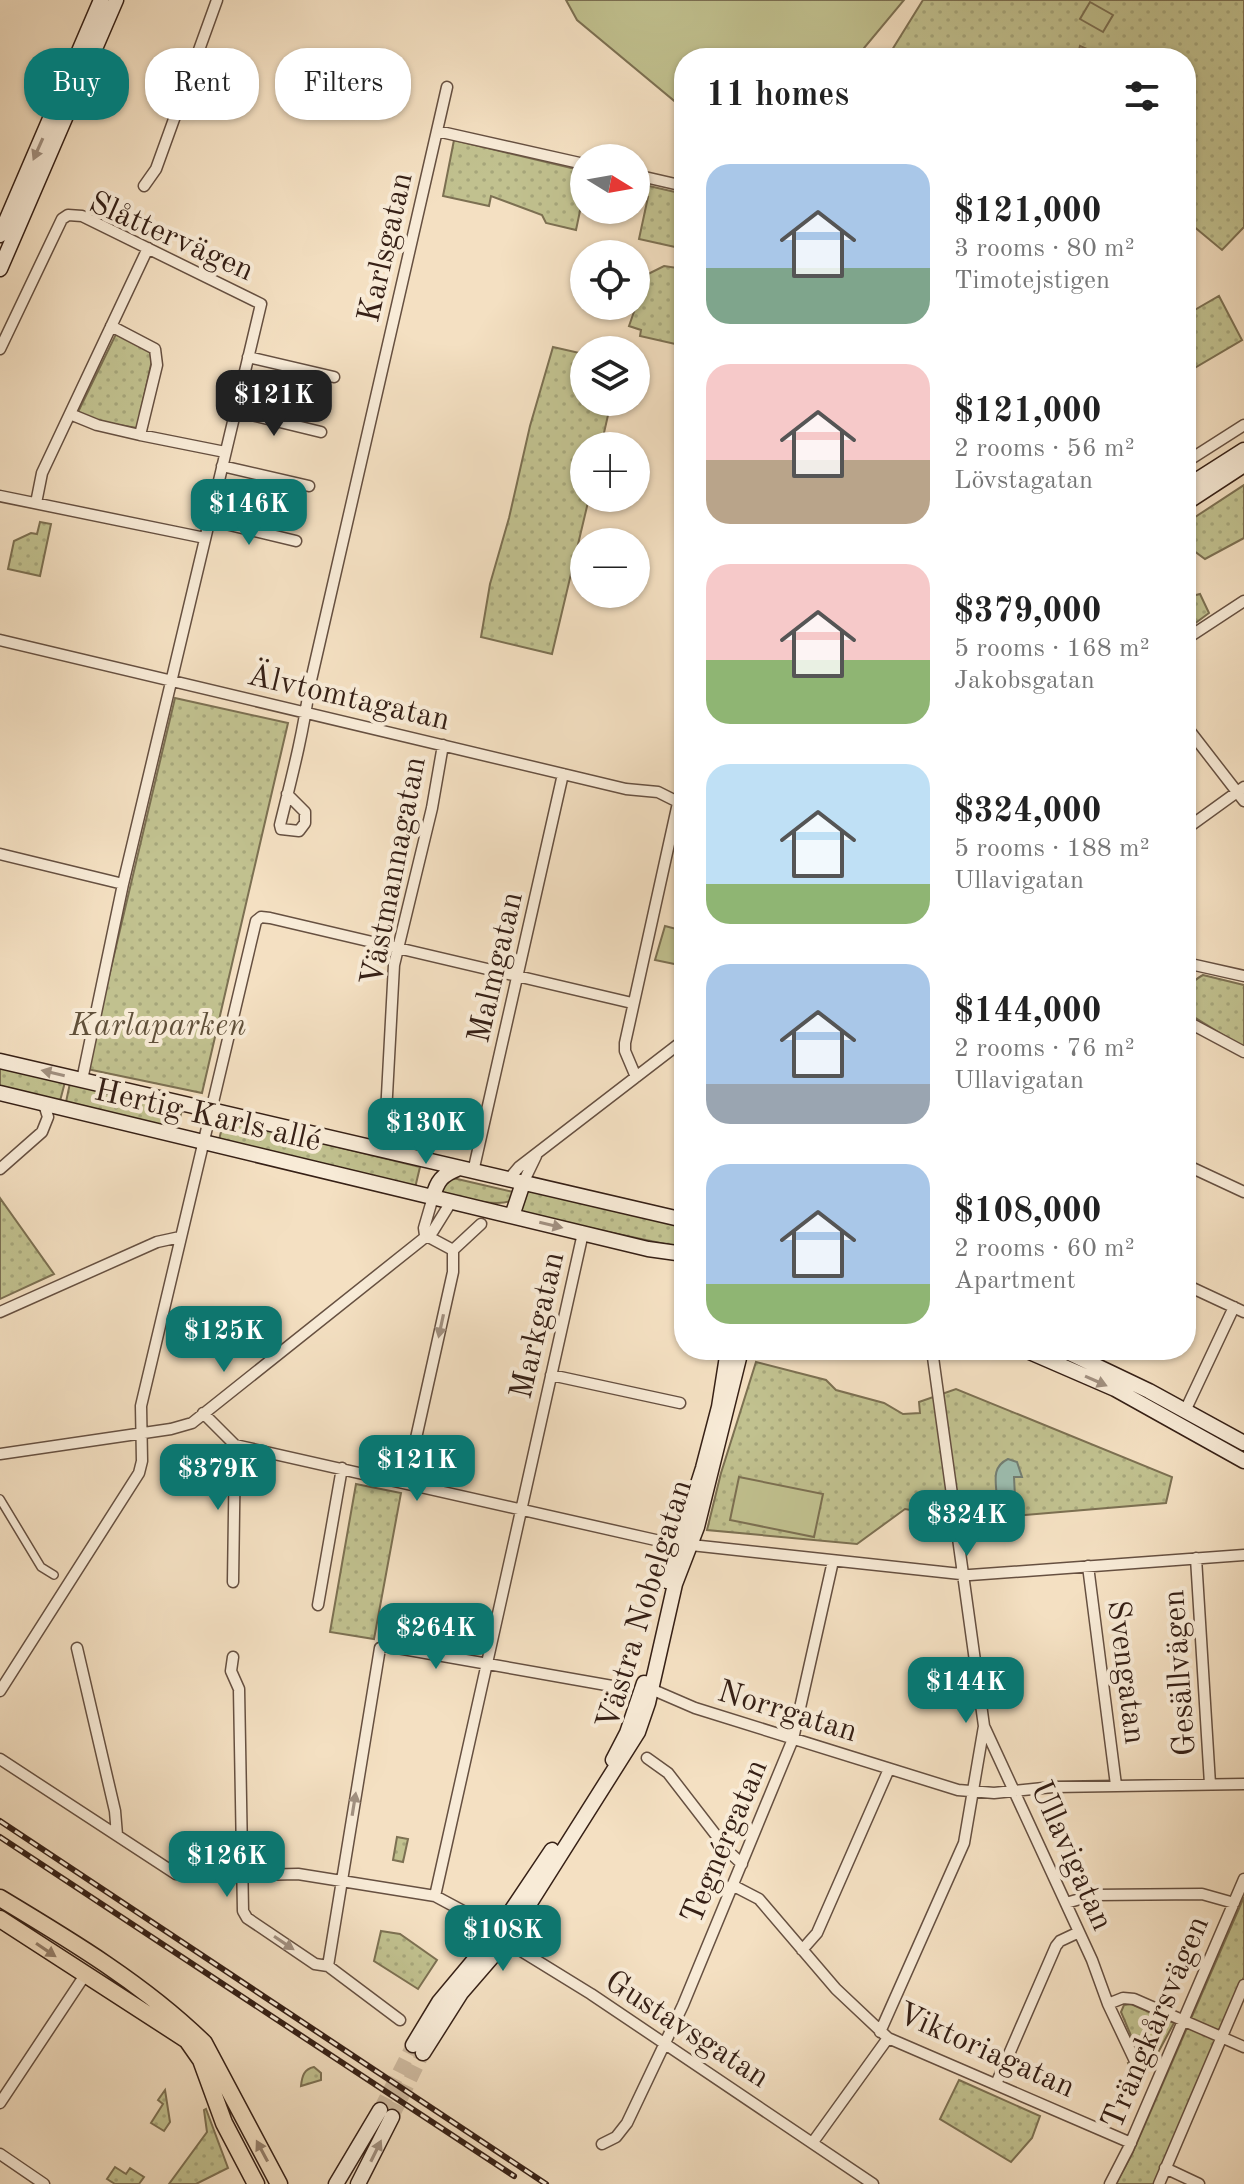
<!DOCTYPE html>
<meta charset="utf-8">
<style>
:root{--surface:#fff;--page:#f2f2f2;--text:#222;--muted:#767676;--accent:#0f766e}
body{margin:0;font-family:"Old Standard TT",serif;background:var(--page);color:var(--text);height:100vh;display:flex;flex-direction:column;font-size:30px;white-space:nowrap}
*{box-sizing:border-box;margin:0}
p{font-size:26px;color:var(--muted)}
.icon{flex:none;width:44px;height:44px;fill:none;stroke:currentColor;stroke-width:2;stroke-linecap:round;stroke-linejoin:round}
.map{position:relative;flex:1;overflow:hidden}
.panel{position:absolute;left:674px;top:48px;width:522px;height:1312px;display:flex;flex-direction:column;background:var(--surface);border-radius:32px;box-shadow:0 2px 6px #0004}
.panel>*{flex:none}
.top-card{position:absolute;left:24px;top:48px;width:530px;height:72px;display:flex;gap:16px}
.needle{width:52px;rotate:101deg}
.controls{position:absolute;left:570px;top:144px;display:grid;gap:16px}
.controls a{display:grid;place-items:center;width:80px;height:80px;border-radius:50%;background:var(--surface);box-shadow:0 2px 6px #0004;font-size:40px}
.price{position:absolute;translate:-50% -68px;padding:0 18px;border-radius:16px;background:var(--accent);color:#fff;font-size:26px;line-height:52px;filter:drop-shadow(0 2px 4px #0008)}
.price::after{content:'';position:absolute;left:50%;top:48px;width:24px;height:18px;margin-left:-12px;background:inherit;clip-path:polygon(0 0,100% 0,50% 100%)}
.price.current{background:#222;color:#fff}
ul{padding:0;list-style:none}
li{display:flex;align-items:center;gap:24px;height:200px;padding:0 32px}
li span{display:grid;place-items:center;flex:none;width:224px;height:160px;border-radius:24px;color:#555}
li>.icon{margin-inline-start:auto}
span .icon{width:96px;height:96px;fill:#fffc;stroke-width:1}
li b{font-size:34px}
h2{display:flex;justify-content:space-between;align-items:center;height:96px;padding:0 32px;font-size:34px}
.chip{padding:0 28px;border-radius:32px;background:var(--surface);box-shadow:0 2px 6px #0004;font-size:28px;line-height:72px}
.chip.current{background:var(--accent);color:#fff}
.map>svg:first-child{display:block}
.grass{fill:url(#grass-dots);stroke:#7c7052;stroke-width:2}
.garden{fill:#c1c18f;stroke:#7c7052;stroke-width:2}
.water{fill:#9cbdaf;stroke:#737e72;stroke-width:2}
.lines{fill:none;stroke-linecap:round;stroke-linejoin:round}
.secondary-tunnel{stroke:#cebaa0;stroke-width:14;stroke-dasharray:14 7;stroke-linecap:butt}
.pedestrian-casing{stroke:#665041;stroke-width:10}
.minor-casing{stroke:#665041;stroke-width:13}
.secondary-casing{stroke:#362016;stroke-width:17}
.primary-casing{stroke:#362016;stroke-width:19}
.pedestrian{stroke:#f8ebd7;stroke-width:7}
.minor{stroke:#f8ebd7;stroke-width:10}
.secondary{stroke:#f8ebd7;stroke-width:14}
.primary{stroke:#f4e0c2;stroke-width:16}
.rail-casing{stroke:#362016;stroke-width:6}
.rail{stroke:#f8ebd7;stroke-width:3;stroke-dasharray:9;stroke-linecap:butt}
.oneway{fill:#a19080}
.oneway2{fill:#95806c}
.labels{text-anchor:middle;stroke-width:8;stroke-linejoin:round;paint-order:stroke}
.street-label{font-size:32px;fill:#362016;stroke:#f8ebd7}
.park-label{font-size:32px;font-style:italic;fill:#60503a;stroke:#f8ebd7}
</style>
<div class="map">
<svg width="1244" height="2184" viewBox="0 0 1244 2184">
<defs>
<pattern id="grass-dots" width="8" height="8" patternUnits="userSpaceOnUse" patternTransform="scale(2)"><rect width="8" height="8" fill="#c1c18f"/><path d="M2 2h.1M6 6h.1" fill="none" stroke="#a6a67b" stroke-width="1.8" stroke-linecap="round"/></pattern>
</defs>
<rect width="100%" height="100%" fill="#f4e0c2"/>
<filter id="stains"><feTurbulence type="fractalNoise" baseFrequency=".0025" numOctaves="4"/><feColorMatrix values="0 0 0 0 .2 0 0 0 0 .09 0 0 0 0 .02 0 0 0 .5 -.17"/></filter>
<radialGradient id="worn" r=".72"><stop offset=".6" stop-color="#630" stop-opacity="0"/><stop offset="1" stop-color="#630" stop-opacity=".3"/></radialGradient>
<path class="grass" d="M923,0H1244V227L1222,250L1186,220V58H1107L1080,46L1077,58H887Z
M454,140L584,171V192L576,230L546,223L542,215L491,196L489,206L443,196Z
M636,183L684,194V249L639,239L648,197L636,194Z
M664,266L684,269L678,304L684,306V346L640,336L641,330L629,326L636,306L642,277Z
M1219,296L1242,340L1186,373V315Z
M117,332L154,351L137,428L101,422L78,412Z
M553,347L584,354V402H611L601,446H584V498H589L552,654L481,637L490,584L509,518L530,426Z
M1244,485V538L1205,559L1186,545V523Z
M40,522L51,524L40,576L8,569L14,541L31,533L37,534Z
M1186,593L1188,597L1200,594L1209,613L1186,630Z
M175,698L288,723L202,1093L87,1069Z
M1203,975L1244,985V1048L1189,1014C1182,997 1186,984 1203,975Z
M0,1067L65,1082L60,1101L0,1087Z
M70,1083L182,1110L177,1129L66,1102Z
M224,1119L420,1167L415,1188L219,1140Z
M453,1178L513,1192L511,1201C494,1207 462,1198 443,1194V1185Z
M530,1190L684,1227V1248L518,1213L526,1191Z
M0,1198L54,1274L0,1299Z
M756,1362L826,1380L836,1390L884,1403L903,1414L920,1413L919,1402L956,1389L1172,1477L1166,1503L967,1520L905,1509L857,1544L707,1530L721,1473Z
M356,1484L401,1493L374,1639L330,1632Z
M397,1837L408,1839L403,1862L393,1860Z
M1244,1897V1977L1156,2184H1116L1132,2154Z
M381,1931L400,1934L437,1960L418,1989L374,1961Z
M1131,2004L1174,2023L1142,2082L1137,2085L1128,2063L1140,2057L1121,2012L1124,2005Z
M314,2067L321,2073V2080L301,2086C302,2076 304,2069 314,2067Z
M959,2080L1040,2116L1032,2138L1011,2162L940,2119Z
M165,2090L170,2122L164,2131L151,2123L163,2104L158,2100Z
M206,2109L228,2168L196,2184H169L207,2132L204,2110Z
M115,2167L126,2174L130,2168L144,2177L139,2184H115L107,2179Z"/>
<path class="garden" d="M566,0H904L864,48L861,58H684V109L577,20Z
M1090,2L1113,15L1103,32L1080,19Z
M665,926L684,931V966L655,960Z
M739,1477L823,1494L814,1537L730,1520Z"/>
<path class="water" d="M1008,1459L1017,1462L1022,1477H1014L1015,1497L997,1498C996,1482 991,1467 1008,1459Z"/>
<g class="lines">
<path class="secondary-tunnel" d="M380,2110L413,2045
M392,2117L423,2053"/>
<defs>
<path id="pedestrian" d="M0,1499L41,1567L54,1575"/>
<path id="minor" d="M437,131L584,164
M636,175L684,186
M144,186L156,169L217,0
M0,349L62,219L68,215L82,216L261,304L123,884L82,1080
M248,357L334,377
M235,411L321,432
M70,414L97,425L140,435L157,365L155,349L111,326
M140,435L225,452
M1186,462L1244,425
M222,466L309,486
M0,496L205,538
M36,503L42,473L148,248
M209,520L296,541
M1186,639L1244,601
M0,640L626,789L658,792L684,805
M1186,726L1244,801
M287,794L305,812V823L299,831L281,829L280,825C291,780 303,735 309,689L447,87
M1186,829L1244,787
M0,854L123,884
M1186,963L1244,976
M1186,1021L1244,1052
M636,1077L625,1051V1043L678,803
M384,1151L394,965L432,808L443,745
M1186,1165L1244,1192
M0,1169L42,1132L48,1117L44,1104
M473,1172L563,774
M508,1180L519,1167L684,1040
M523,1183L536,1156
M425,1235L424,1228L433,1197
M425,1235L453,1250
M1186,1285L1244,1312
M0,1312L157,1242L180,1237
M932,1350L984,1726L1092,1960L1108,2004L1135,2061
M551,1375L680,1403
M1185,1411L1234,1307
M203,1413L235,1445L660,1541
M0,1454L171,1429L192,1423L433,1231L451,1202
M406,1483L453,1272V1250L481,1224
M691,1545L970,1575L1244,1555
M1196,1558L1210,1784
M1088,1566L1116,1785
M233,1582L235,1445
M318,1605L342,1468
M77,1648L115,1811L117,1835
M233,1657L231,1671L239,1689L243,1911L247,1918L315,1964L328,1966L400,2020
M651,1689L695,1708L958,1790L994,1793L1053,1787L1244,1784
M0,1691L139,1473L142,1461L141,1406L256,921L261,917L270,918L632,1003
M647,1758L668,1773L729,1852L742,1864
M0,1759L176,1874L205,1876L298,1874L435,1896L463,1911L495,1935L591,1994L873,2184
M732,1885L759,1899L836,1989L888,2038L1131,2143
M435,1896L583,1233
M1066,1903L1094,1895L1202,1894L1234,1903
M802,1950L817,1933L889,1769
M328,1966L380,1648L386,1646L612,1686
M1108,2004L1123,1998L1134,1999L1244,2047
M880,2032L964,1843L984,1726
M996,2084L1056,1946L1060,1941L1077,1933
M0,2103L85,1975
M813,2142L888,2038
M602,2144L616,2137L627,2123L683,2005L793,1739L833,1561
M0,2154L44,2184
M1165,2168L1199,2184
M1110,2184L1128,2149L1244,1879
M1159,2184L1244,1985"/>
<path id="secondary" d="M0,235L101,0
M0,269L116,0
M1186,487L1244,450
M1186,503L1244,465
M0,1061L684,1220
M0,1093L648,1249L684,1254
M433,1197C437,1181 442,1175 457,1169
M512,1216L523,1183
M1025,1350L1115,1389L1244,1461
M1063,1350L1149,1391L1244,1443
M667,1581L703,1468L719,1407L728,1350
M613,1760L627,1733L644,1683
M413,2045L439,2002L495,1935L552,1850
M423,2053L461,1993L506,1941L638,1732L648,1703L675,1584L697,1527L741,1350
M336,2184L380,2110
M358,2184L392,2117"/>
<path id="primary" d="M0,1898C70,1940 145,1985 204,2043L279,2184
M0,1919L187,2040L201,2060L224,2123L256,2184"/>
</defs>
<use href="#pedestrian" class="pedestrian-casing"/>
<use href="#minor" class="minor-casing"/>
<use href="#secondary" class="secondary-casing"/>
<use href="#primary" class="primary-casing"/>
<use href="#pedestrian" class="pedestrian"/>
<use href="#minor" class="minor"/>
<use href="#secondary" class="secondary"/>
<use href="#primary" class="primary"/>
<defs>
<path id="rail" d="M0,1821L546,2184
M0,1837L514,2176"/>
</defs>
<use href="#rail" class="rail-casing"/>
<use href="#rail" class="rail"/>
</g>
<defs><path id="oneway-solid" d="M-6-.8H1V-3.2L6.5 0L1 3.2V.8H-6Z" transform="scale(2)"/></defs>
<g class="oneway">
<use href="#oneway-solid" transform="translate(38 149) rotate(114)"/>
<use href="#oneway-solid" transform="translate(53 1073) rotate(-167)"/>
<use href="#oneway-solid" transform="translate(551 1225) rotate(13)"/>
<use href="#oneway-solid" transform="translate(441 1326) rotate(102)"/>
<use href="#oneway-solid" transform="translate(1096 1381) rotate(24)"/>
<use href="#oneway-solid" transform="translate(354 1804) rotate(-81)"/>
<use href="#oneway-solid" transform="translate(284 1943) rotate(34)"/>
<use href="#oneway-solid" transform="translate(376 2151) rotate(-64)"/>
</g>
<g class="oneway2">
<use href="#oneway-solid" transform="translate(46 1950) rotate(34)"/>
<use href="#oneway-solid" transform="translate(262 2151) rotate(-118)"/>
</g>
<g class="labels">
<g class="street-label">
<text transform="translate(172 235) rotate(24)" y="11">Slåttervägen</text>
<text transform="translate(384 247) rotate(-77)" y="11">Karlsgatan</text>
<text transform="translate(349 696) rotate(13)" y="11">Älvtomtagatan</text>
<text transform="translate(392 871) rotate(-79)" y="11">Västmannagatan</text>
<text transform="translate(494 967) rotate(-77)" y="11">Malmgatan</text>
<text transform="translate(208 1114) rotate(13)" y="11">Hertig Karls allé</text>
<text transform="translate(536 1325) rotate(-77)" y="11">Markgatan</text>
<text transform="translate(643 1604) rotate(-73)" y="11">Västra Nobelgatan</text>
<text transform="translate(1128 1672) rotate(83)" y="11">Svengatan</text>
<text transform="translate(1178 1673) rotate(-94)" y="11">Gesällvägen</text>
<text transform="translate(788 1710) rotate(17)" y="11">Norrgatan</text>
<text transform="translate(723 1841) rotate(-67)" y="11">Tegnérgatan</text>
<text transform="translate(1073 1855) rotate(66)" y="11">Ullavigatan</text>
<text transform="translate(1154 2022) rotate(-67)" y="11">Trängkårsvägen</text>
<text transform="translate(688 2028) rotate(33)" y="11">Gustavsgatan</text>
<text transform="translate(987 2049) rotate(24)" y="11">Viktoriagatan</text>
</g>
<g class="park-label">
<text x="158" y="1035">Karlaparken</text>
</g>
</g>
<rect width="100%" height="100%" filter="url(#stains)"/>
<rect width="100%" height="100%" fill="url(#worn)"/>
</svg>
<div class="controls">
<a><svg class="needle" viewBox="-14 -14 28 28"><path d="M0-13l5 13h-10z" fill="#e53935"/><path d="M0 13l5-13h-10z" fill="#767676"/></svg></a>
<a><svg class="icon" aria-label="locate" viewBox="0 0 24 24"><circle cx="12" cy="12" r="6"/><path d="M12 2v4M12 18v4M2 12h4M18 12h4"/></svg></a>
<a><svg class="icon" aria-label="layers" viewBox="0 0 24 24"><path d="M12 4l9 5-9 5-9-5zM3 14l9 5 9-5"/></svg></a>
<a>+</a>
<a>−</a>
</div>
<b class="price current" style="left:274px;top:438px">$121K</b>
<b class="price" style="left:249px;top:547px">$146K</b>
<b class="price" style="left:426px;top:1166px">$130K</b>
<b class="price" style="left:224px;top:1374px">$125K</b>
<b class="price" style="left:417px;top:1503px">$121K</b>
<b class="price" style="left:218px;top:1512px">$379K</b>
<b class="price" style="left:967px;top:1558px">$324K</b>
<b class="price" style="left:436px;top:1671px">$264K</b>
<b class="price" style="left:966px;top:1725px">$144K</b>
<b class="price" style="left:227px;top:1899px">$126K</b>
<b class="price" style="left:503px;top:1973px">$108K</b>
<div class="top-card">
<a class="chip current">Buy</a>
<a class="chip">Rent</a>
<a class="chip">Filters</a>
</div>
<section class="panel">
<h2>11 homes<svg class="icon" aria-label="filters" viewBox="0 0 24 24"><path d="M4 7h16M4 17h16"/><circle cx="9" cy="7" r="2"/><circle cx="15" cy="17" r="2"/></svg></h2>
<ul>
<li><span style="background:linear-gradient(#a9c7e8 65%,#7fa58c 0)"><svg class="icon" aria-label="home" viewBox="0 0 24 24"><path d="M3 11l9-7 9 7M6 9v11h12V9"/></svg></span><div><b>$121,000</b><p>3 rooms · 80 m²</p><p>Timotejstigen</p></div></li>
<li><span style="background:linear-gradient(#f6c9c9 60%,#b9a48a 0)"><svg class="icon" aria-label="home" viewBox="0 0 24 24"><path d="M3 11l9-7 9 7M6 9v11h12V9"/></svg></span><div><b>$121,000</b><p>2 rooms · 56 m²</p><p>Lövstagatan</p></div></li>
<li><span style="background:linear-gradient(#f6c9c9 60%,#8fb573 0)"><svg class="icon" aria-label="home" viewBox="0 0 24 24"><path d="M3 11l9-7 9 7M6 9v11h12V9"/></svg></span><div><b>$379,000</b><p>5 rooms · 168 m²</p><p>Jakobsgatan</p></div></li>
<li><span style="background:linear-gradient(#bfe0f5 75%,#8fb573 0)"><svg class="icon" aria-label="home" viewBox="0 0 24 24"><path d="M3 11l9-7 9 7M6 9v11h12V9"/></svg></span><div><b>$324,000</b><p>5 rooms · 188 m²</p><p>Ullavigatan</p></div></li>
<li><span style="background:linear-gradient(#a9c7e8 75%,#9aa5b1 0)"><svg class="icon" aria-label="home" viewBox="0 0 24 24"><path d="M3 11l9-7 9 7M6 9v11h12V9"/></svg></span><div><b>$144,000</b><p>2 rooms · 76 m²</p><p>Ullavigatan</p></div></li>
<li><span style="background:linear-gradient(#a9c7e8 75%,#8fb573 0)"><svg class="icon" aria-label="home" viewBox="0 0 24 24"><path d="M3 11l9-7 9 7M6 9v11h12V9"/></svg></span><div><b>$108,000</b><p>2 rooms · 60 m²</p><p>Apartment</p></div></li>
</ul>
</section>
</div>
